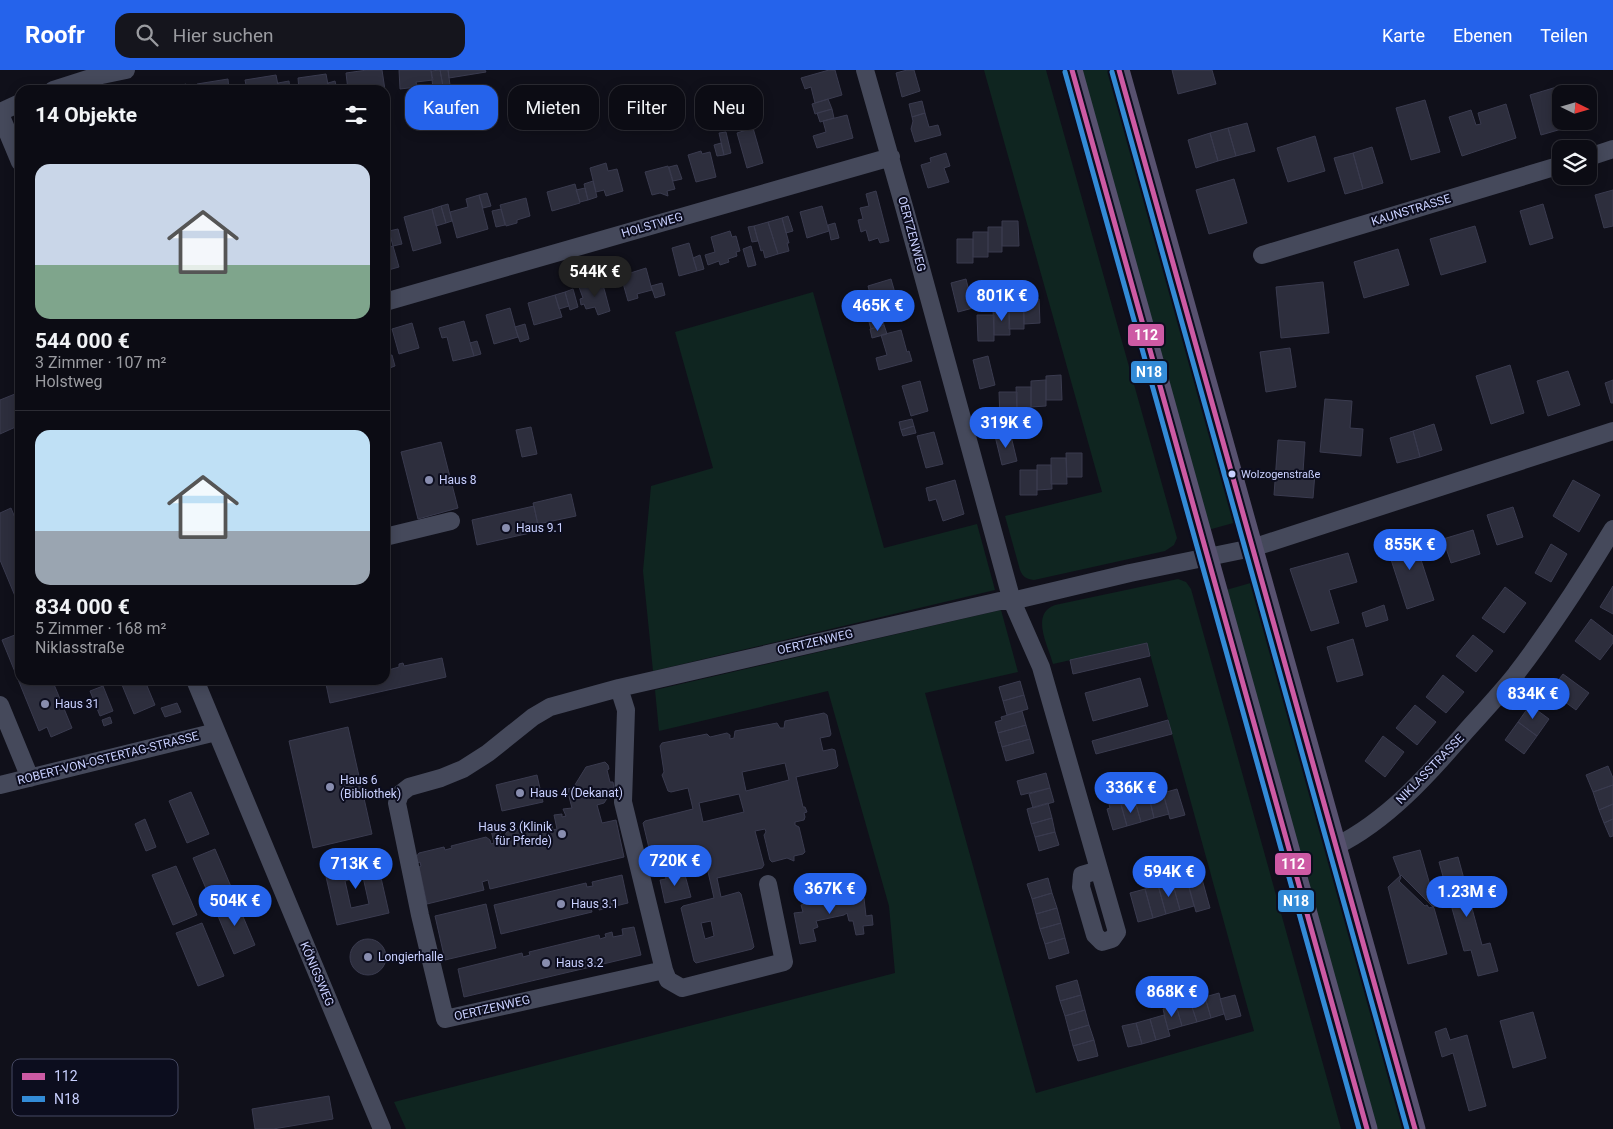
<!DOCTYPE html>
<html lang="de">
<meta charset="utf-8">
<style>
:root{--surface:#0c0c14;--page:#15151d;--text:#f1f3f6;--muted:#9a9ba0;--line:#2c2c34;--accent:#2563eb}
body{margin:0;font-family:Roboto,sans-serif;background:var(--page);color:var(--text);height:100vh;display:flex;flex-direction:column;font-size:19px;white-space:nowrap}
*{box-sizing:border-box;margin:0}
p{font-size:16px;color:var(--muted)}
.icon{flex:none;width:28px;height:28px;fill:none;stroke:currentColor;stroke-width:2;stroke-linecap:round;stroke-linejoin:round}
.map{position:relative;flex:1;overflow:hidden}
.sheet{position:absolute;left:15px;top:15px;width:375px;height:600px;display:flex;flex-direction:column;background:var(--surface);border-radius:15px;box-shadow:0 2px 12px #0003,0 0 0 1px var(--line)}
.sheet>*{flex:none}
.banner{position:absolute;left:405px;top:15px;width:475px;height:45px;display:flex;gap:10px}
.needle{width:32px;rotate:95deg}
.fabs{position:absolute;left:1552px;top:15px;display:grid;gap:10px}
.fabs a{display:grid;place-items:center;width:45px;height:45px;border-radius:10px;background:var(--surface);box-shadow:0 2px 12px #0003,0 0 0 1px var(--line);font-size:25px}
.price{position:absolute;translate:-50% -42px;padding:0 11px;border-radius:18px;background:var(--accent);color:#fff;font-size:16px;line-height:32px;filter:drop-shadow(0 1px 2px #0008)}
.price::after{content:'';position:absolute;left:50%;top:30px;width:15px;height:11px;margin-left:-8px;background:inherit;clip-path:polygon(0 0,100% 0,50% 100%)}
.price.active{background:#222;color:#fff}
ul{padding:0;list-style:none}
li{display:grid;align-content:center;gap:10px;height:265px;padding:0 20px}
li+li{border-top:1px solid var(--line)}
li span{display:grid;place-items:center;height:155px;border-radius:15px;color:#555}
li>.icon{margin-inline-start:auto}
span .icon{width:90px;height:90px;fill:#fffc;stroke-width:1}
li b{font-size:21px}
h2{display:flex;justify-content:space-between;align-items:center;height:60px;padding:0 20px;font-size:21px}
.pill{padding:0 18px;border-radius:15px;background:var(--surface);box-shadow:0 2px 12px #0003,0 0 0 1px var(--line);font-size:18px;line-height:45px}
.pill.active{background:var(--accent);color:#fff}
header{display:flex;align-items:center;gap:30px;box-sizing:border-box;height:70px;padding:0 25px;background:var(--accent);color:#fff}
header strong{font-size:24px}
nav{display:flex;gap:28px;margin-inline-start:auto;font-size:18px}
.search{width:350px;height:45px;background:var(--page);display:flex;align-items:center;gap:12px;box-sizing:border-box;padding:0 18px;border-radius:15px;color:var(--muted);font-size:19px}
.map>svg:first-child{display:block}
.green{fill:#0f2520}
.building{fill:#2d2e3d;stroke:#3a3b4f;fill-rule:evenodd}
.lines{fill:none;stroke-linecap:round;stroke-linejoin:round}
.minor{stroke:#45495b;stroke-width:18}
.major{stroke:#57516f;stroke-width:21}
.bus-1-casing{stroke:#0c0d1e;stroke-width:9}
.bus-2-casing{stroke:#0c0d1e;stroke-width:9}
.bus-1{stroke:#cd5aa4;stroke-width:5}
.bus-2{stroke:#338bd7;stroke-width:5}
.bus-dot{fill:#c9d0ff;stroke:#0c0d1e;stroke-width:2}
.poi-dot{fill:#888daf;stroke:#0c0d1e;stroke-width:2}
.labels{text-anchor:middle;stroke-width:4;stroke-linejoin:round;paint-order:stroke}
.bus-label{font-size:11px;fill:#c9d0ff;stroke:#0c0d1e;text-anchor:start}
.street-label{font-size:12px;fill:#c9d0ff;stroke:#0c0d1e}
.poi-label{font-size:12px;fill:#c9d0ff;stroke:#0c0d1e;text-anchor:start}
.key{fill:#0c0d1e;stroke:#454862;stroke-width:1}
.key-label{font-size:14px;fill:#c9d0ff}
.line-badge{stroke:#0c0d1e;stroke-width:2}
.badge-label{font-size:14px;text-anchor:middle;font-weight:bold;fill:#fff}
</style>
<header>
<strong>Roofr</strong>
<div class="search"><svg class="icon" aria-label="search" viewBox="0 0 24 24"><circle cx="10" cy="10" r="6"/><path d="M15 15l6 6"/></svg>Hier suchen</div>
<nav><a>Karte</a><a>Ebenen</a><a>Teilen</a></nav>
</header>
<div class="map">
<svg width="1613" height="1059" viewBox="0 0 1613 1059">
<rect width="100%" height="100%" fill="#10101a"/>
<path class="green" d="M984,0H1046L1177,468L1174,475L1165,481L1034,510C1026,509 1023,507 1020,500L1005,446L1102,422Z
M1080,0H1110L1237,452L1208,460Z
M813,222L884,478L977,454L995,520L653,601L643,501L651,416L713,398L675,262Z
M1178,509L1186,512L1191,519L1341,1059H406L394,1032L895,903L889,836L828,621L659,661L655,620L1001,540L1018,602L925,623L1036,1023L1254,961L1147,573L1053,594C1048,575 1030,544 1055,535Z
M1254,512L1407,1059H1376L1226,520Z"/>
<path class="building" d="M367,0H382L385,20H348L346,3Z
M399,0H431L433,10L416,12L417,17L400,19Z
M440,0L443,16L433,18L431,1Z
M440,0H448L450,15L443,16Z
M448,0H485L486,2L449,8Z
M829,0H835L842,25L815,33L811,17L805,19L801,8Z
M907,0H914L920,21L902,27L896,3Z
M1172,0H1212L1216,14L1178,24Z
M326,4L329,20H299L298,8Z
M276,5L279,20H247L245,10Z
M228,9L229,20H198L197,14Z
M289,11L290,20H279L278,13Z
M335,11L337,20H329L328,13Z
M186,14L187,20H179V16Z
M1560,16L1563,24H1561V51H1571L1572,56L1541,65L1530,25Z
M828,29L832,39L815,44L812,34Z
M1425,30L1440,82L1411,90L1396,38Z
M922,31L925,43L912,47L909,34Z
M1506,34L1516,68L1462,86L1449,47L1471,40L1476,55L1481,54L1478,43Z
M832,39L834,48L820,52L817,43Z
M925,43L929,57L938,55L941,65L915,72L911,59L913,51L912,47Z
M847,45L853,68L817,78L813,66L826,62L823,51Z
M1247,53L1255,81L1236,86L1228,58Z
M753,58L763,93L747,98L737,63Z
M1228,58L1236,86L1218,91L1210,63Z
M726,62L731,83L724,85L719,63Z
M1210,63L1218,91L1196,98L1188,70Z
M1315,66L1325,101L1288,112L1277,78Z
M721,73L724,85L717,86L714,75Z
M1372,77L1383,113L1363,119L1353,83Z
M701,81L702,84L710,82L716,107L696,112L688,85Z
M946,83L950,96L944,98L949,112L928,118L921,95L931,92L930,88Z
M1353,83L1363,119L1345,124L1334,88Z
M606,93L608,101L617,99L623,121L606,126L604,120L596,122L590,98Z
M677,95L682,109L673,111L669,97Z
M668,96L675,119L667,121L668,126L660,123L652,125L645,102Z
M1234,109L1247,153L1209,164L1196,120Z
M593,111L597,127L588,130L584,114Z
M575,114L580,133L552,141L547,122Z
M585,118L588,130L580,132L576,120Z
M1613,120V156L1604,158L1595,125Z
M876,121L889,171L880,173L878,168L869,171L866,160L861,162L858,150L863,149L860,138L869,136L866,124Z
M487,123L491,136L483,138L479,125Z
M479,125L488,159L457,168L450,142L468,137L466,129Z
M526,128L530,146L517,150V153L506,156L500,135Z
M448,134L452,151L446,153L441,136Z
M1543,134L1553,168L1530,175L1520,141Z
M441,136L446,153L436,156L432,139Z
M822,136L829,161L807,168L800,142Z
M432,139L441,173L413,181L404,147Z
M501,139L505,155L496,157L492,141Z
M788,146L793,161L786,163L782,148Z
M782,148L789,173H787L789,181L778,184L768,152Z
M1002,151H1018L1019,176H1002Z
M768,152L778,184L765,188L763,180L761,181L754,156Z
M835,153L839,168L831,170L828,155Z
M754,156L758,171L752,172L748,157Z
M1475,156L1486,192L1441,205L1430,169Z
M988,157H1002V182H988Z
M398,159L402,174L393,176L389,161Z
M730,161L732,167L736,166L740,181L736,182L737,186L728,189L729,192L720,195L719,191L708,195L705,185L715,182L711,167Z
M973,162H988V187H973Z
M957,169H973V193H957Z
M689,173L697,201L679,206L672,178Z
M393,176L399,197L385,201V178Z
M751,176L756,195L748,197L743,179Z
M1398,179L1409,215L1364,228L1354,192Z
M700,185L704,199L697,201L693,188Z
M646,198L652,220L637,224L638,228L628,231L621,206Z
M891,209L899,237L875,243L868,216Z
M966,209L973,238L958,242L951,213Z
M602,211L610,241L598,245L595,237L586,239L584,234L581,235L580,229L583,228L579,217Z
M1323,212L1329,263L1281,268L1276,217Z
M662,213L665,225L655,228L651,216Z
M573,219L578,237L570,240L565,222Z
M565,222L569,236L559,239L555,225Z
M555,225L562,247L534,255L528,233Z
M1023,229H1039L1040,253L1024,254Z
M1009,234H1024V259H1009Z
M510,238L518,267L494,274L486,245Z
M993,239H1009L1010,265H994Z
M881,242L884,255L871,259L867,245Z
M977,245H994V271H978Z
M464,251L474,286L453,291L447,267L442,268L439,258Z
M412,253L419,278L399,284L392,259Z
M525,254L529,269L520,272L515,257Z
M884,255L887,264L872,268L870,259Z
M901,260L907,282L909,281L912,291L879,300L876,288L887,285L881,265Z
M477,271L481,284L474,286L470,273Z
M1290,278L1296,317L1266,322L1260,282Z
M392,285L395,296L387,299L385,286Z
M988,286L995,315L980,319L973,290Z
M1510,295L1524,343L1491,354L1476,306Z
M1568,301L1580,335L1548,346L1537,311Z
M1061,305L1062,330H1046V306Z
M1046,310V336L1031,337V311Z
M1613,310V333H1611L1605,313Z
M920,311L928,341L911,346L902,316Z
M1016,317H1031V342H1017Z
M20,322V355L0,364V330Z
M999,322H1017V347L1000,348Z
M1325,329L1352,331L1350,358L1363,359L1361,386L1320,382Z
M912,349L914,356L901,360L899,352Z
M1434,354L1442,380L1420,387L1413,361Z
M914,356L916,363L903,366L901,360Z
M531,357L537,384L522,387L516,360Z
M1413,361L1420,387L1397,393L1390,368Z
M934,362L943,394L926,398L917,366Z
M1010,362L1017,391L1002,395L995,366Z
M1278,370L1305,372L1303,402L1315,403L1313,428L1274,425Z
M441,372L458,438L418,449L401,382Z
M1066,383H1082V407H1067Z
M1051,388H1066L1067,414H1051Z
M1037,395H1051L1052,419L1037,420Z
M1020,400H1037V425H1020Z
M955,410L964,444L943,451L936,429L929,431L926,418Z
M1573,410L1600,425L1579,462L1553,446Z
M571,424L576,446L538,454L533,433Z
M534,436L539,461L477,475L472,450Z
M1513,437L1523,467L1497,475L1487,445Z
M11,438L20,460V538L0,490V443Z
M1473,460L1480,484L1451,493L1443,469Z
M1412,462L1434,530L1407,539L1385,471Z
M1551,474L1567,484L1551,512L1535,503Z
M1348,483L1357,512L1329,520L1339,553L1311,561L1290,499Z
M1613,516V544L1600,537Z
M1505,517L1526,533L1504,563L1482,548Z
M1384,535L1388,550L1366,557L1362,543Z
M1591,549L1613,566V573L1600,590L1575,571Z
M20,563V610H56L53,612L72,658L51,667L47,657L39,661L2,570Z
M1473,565L1493,581L1476,602L1456,586Z
M1353,569L1363,605L1337,612L1327,577Z
M1147,573L1150,586L1073,604L1070,590Z
M442,588L446,607L330,633L326,614L334,612V610H385V601L399,597V594L403,593L404,596Z
M1563,604L1589,623L1576,640L1550,621Z
M1443,605L1464,622L1446,643L1426,627Z
M1140,608L1148,636L1093,651L1085,623Z
M120,610H147L145,611L155,635L134,644Z
M1020,611L1024,625L1003,631L999,617Z
M103,616L113,641L100,646L90,621Z
M1024,625L1028,639L1007,645L1003,631Z
M177,633L181,642L165,647L161,638Z
M1415,635L1436,652L1417,675L1396,658Z
M1530,635L1549,649L1537,666L1518,652Z
M1022,641L1026,655L998,663L995,652L1002,650L1001,647Z
M824,643L827,645L831,664L830,666L820,668L823,681L832,679L835,680L838,696L836,698L796,707L803,737H805L807,742L804,743L805,747L804,750L795,752V755L799,757L805,782L803,784L794,786V791L787,788L772,792L770,790L764,765L766,762L765,759L755,761L764,795L762,798L717,808L721,827L739,822L741,824L754,877L752,879L696,893L694,891L681,838L683,836L714,828L706,793L658,805L655,803L643,753L645,751L693,739L688,718L671,722L668,721L662,705L664,702L660,676L662,673L707,664L710,667L727,663L730,665V669L734,668L735,661L777,653L780,658H784L785,651ZM785,693L789,710L746,721L742,702ZM739,724L744,742L703,752L699,733ZM711,851L714,866L705,869L701,853Z
M110,647L112,653L104,656L102,650Z
M1168,650L1172,664L1096,684L1092,671Z
M1518,652L1537,666L1524,684L1505,670Z
M1026,655L1030,669L1002,677L998,663Z
M348,657L372,764L313,778L289,671Z
M1383,666L1404,682L1385,707L1365,691Z
M1030,669L1034,683L1006,691L1002,677Z
M605,692L608,695L609,699L607,700L610,712H613L614,718L604,733L597,735L602,753L616,750L624,787L490,819L488,810L482,812L484,820L427,834L419,797L421,796L420,792L418,793L416,787L419,783L444,777L445,780L452,778L451,776L486,767L490,770L491,774L494,773L491,760L499,758L502,772L506,771L504,766L507,762L549,753L552,755L553,760L557,759L554,745L562,744V747L566,746L563,739L572,738L567,719L572,718L574,720L573,718L586,697Z
M1608,696L1613,708V715L1593,722L1586,705Z
M1046,703L1050,718L1021,725L1017,711Z
M537,705L543,732L502,741L496,715Z
M1613,715V734L1599,740L1593,722Z
M1050,718L1054,732L1033,738L1029,724Z
M1177,719L1185,745L1170,749L1163,723Z
M191,722L209,764L187,773L169,731Z
M1163,723L1169,744L1154,748L1149,727Z
M1119,727L1127,756L1113,760L1107,739L1110,738L1108,730Z
M1149,727L1154,748L1141,752L1135,731Z
M1135,731L1141,752L1127,756L1121,735Z
M1048,733L1052,748L1031,754L1027,739Z
M1613,734V749L1604,753L1599,740Z
M1052,748L1055,762L1035,767L1031,754Z
M145,749L156,777L146,781L135,754Z
M1613,749V766L1610,767L1604,753Z
M1055,762L1059,775L1039,781L1035,767Z
M215,779L232,819L210,828L193,788Z
M1420,780L1436,836L1429,838L1427,835L1425,836L1399,811L1401,808L1393,787Z
M376,786L389,843L337,855L324,798ZM363,807L369,834L351,838L345,811L352,809L353,812L356,811L355,808Z
M1458,787L1482,875L1490,873L1498,901L1478,906L1471,880L1464,881L1439,792Z
M176,796L197,845L173,855L152,805Z
M682,799L683,805H685L691,827L665,833L660,810L666,809L665,803Z
M622,805L628,833L599,840L598,836L591,838L592,842L501,864L494,835L586,813L587,817L593,816L592,812Z
M1401,805L1434,838L1447,884L1408,894L1388,817Z
M1186,807L1194,836L1180,840L1172,811Z
M1048,808L1052,823L1032,829L1027,814Z
M1202,809L1210,838L1196,842L1188,813Z
M1172,811L1180,840L1166,844L1158,815Z
M1158,815L1166,844L1153,848L1145,819Z
M1145,819L1153,848L1138,852L1130,823Z
M842,823L843,830L853,828V831L864,828L866,846L872,845L873,855L863,856L864,864L856,865L853,851H849L847,843L844,845L816,851L818,857L813,859L816,871L800,874L794,843L803,842L801,835L811,833L810,828L819,826L820,828Z
M1052,823L1057,838L1036,844L1032,829Z
M236,830L255,875L234,884L215,839Z
M486,834L496,878L445,890L435,846Z
M1057,838L1061,853L1040,859L1036,844Z
M202,853L224,906L198,916L176,863Z
M1061,853L1065,868L1045,874L1040,859Z
M634,857L641,885L464,927L458,899L522,883L523,887L530,885L529,882L599,865L600,869L606,867L605,864L612,862L613,867L623,865L622,859Z
M1065,868L1069,883L1049,889L1045,874Z
M350 887a18 18 0 1 1 36 0a18 18 0 1 1-36 0Z
M1077,910L1081,925L1060,931L1056,916Z
M1219,923L1224,944L1211,948L1205,927Z
M1081,925L1085,940L1065,946L1060,931Z
M1235,925L1241,946L1226,950L1220,929Z
M1205,927L1211,948L1197,952L1190,931Z
M1190,931L1197,952L1182,956L1176,935Z
M1176,935L1182,956L1168,960L1163,939Z
M1085,940L1089,955L1069,961L1065,946Z
M1533,942L1546,988L1513,998L1500,951Z
M1164,945L1170,966L1156,970L1150,949Z
M1150,949L1156,970L1142,974L1136,953Z
M1136,953L1142,974L1128,977L1122,956Z
M1089,955L1094,970L1073,976L1069,961Z
M1446,958L1450,970L1467,965L1486,1036L1469,1041L1453,983L1442,987L1435,962Z
M1094,970L1098,986L1078,991L1073,976Z
M329,1026L333,1049L273,1059H255L252,1039Z"/>
<g class="lines">
<path class="minor" d="M865,0L905,140L1012,531L1041,597L1117,862L1112,869L1102,872L1095,865L1081,817L1082,805L1099,800
M53,20L97,6L126,0
M0,42L20,33
M0,44L20,92
M1589,87L1613,79
M1262,185L1561,95
M385,232L891,87
M385,467L451,451
M195,610L382,1059
M619,618L626,640L623,732L664,900L445,949L420,845L397,733L400,724L409,717L441,708L463,699L488,683L533,647L550,637L619,618L1000,531H1012L1130,503L1252,478L1613,361
M0,635L30,708
M0,715L216,662
M1336,776C1387,751 1429,704 1466,661C1483,642 1500,624 1516,604C1551,558 1583,509 1613,459
M664,900L668,910L682,918L784,892L768,814"/>
<path class="major" d="M1072,0L1367,1059
M1119,0L1415,1059"/>
<defs>
<path id="bus-1" d="M1072,0L1367,1059
M1119,0L1415,1059"/>
<path id="bus-2" d="M1065,2L1359,1059
M1112,2L1407,1059"/>
</defs>
<use href="#bus-1" class="bus-1-casing"/>
<use href="#bus-2" class="bus-2-casing"/>
<use href="#bus-1" class="bus-1"/>
<use href="#bus-2" class="bus-2"/>
</g>
<circle class="bus-dot" cx="1232" cy="404" r="4.5"/>
<g class="poi-dot">
<circle cx="429" cy="410" r="5"/>
<circle cx="506" cy="458" r="5"/>
<circle cx="45" cy="634" r="5"/>
<circle cx="330" cy="717" r="5"/>
<circle cx="520" cy="723" r="5"/>
<circle cx="562" cy="764" r="5"/>
<circle cx="561" cy="834" r="5"/>
<circle cx="368" cy="887" r="5"/>
<circle cx="546" cy="893" r="5"/>
</g>
<g class="labels">
<g class="bus-label">
<text x="1241" y="408">Wolzogenstraße</text>
</g>
<g class="street-label">
<text transform="translate(1411 140) rotate(-17)" y="4">KAUNSTRASSE</text>
<text transform="translate(652 155) rotate(-16)" y="4">HOLSTWEG</text>
<text transform="translate(912 164) rotate(75)" y="4">OERTZENWEG</text>
<text transform="translate(815 572) rotate(-13)" y="4">OERTZENWEG</text>
<text transform="translate(108 688) rotate(-14)" y="4">ROBERT-VON-OSTERTAG-STRASSE</text>
<text transform="translate(1430 699) rotate(-46)" y="4">NIKLASSTRASSE</text>
<text transform="translate(317 904) rotate(67)" y="4">KÖNIGSWEG</text>
<text transform="translate(492 938) rotate(-13)" y="4">OERTZENWEG</text>
</g>
<g class="poi-label">
<text x="439" y="414">Haus 8</text>
<text x="516" y="462">Haus 9.1</text>
<text x="55" y="638">Haus 31</text>
<text x="340" y="714">Haus 6<tspan x="340" dy="14">(Bibliothek)</tspan></text>
<text x="530" y="727">Haus 4 (Dekanat)</text>
<text x="552" y="761" text-anchor="end">Haus 3 (Klinik<tspan x="552" dy="14">für Pferde)</tspan></text>
<text x="571" y="838">Haus 3.1</text>
<text x="378" y="891">Longierhalle</text>
<text x="556" y="897">Haus 3.2</text>
</g>
</g>
<rect x="12" y="989" width="166" height="57" rx="8" class="key"/>
<rect x="22" y="1003" width="23" height="7" fill="#cd5aa4"/>
<rect x="22" y="1026" width="23" height="6" fill="#338bd7"/>
<g class="key-label">
<text x="54" y="1011">112</text>
<text x="54" y="1034">N18</text>
</g>
<g class="line-badge">
<rect x="1127" y="253" width="38" height="24" rx="5" fill="#cd5aa4"/>
<rect x="1130" y="290" width="38" height="24" rx="5" fill="#338bd7"/>
<rect x="1274" y="782" width="38" height="24" rx="5" fill="#cd5aa4"/>
<rect x="1277" y="819" width="38" height="24" rx="5" fill="#338bd7"/>
</g>
<g class="badge-label">
<text x="1146" y="270">112</text>
<text x="1149" y="307">N18</text>
<text x="1293" y="799">112</text>
<text x="1296" y="836">N18</text>
</g>
</svg>
<div class="fabs">
<a><svg class="needle" viewBox="-14 -14 28 28"><path d="M0-13l5 13h-10z" fill="#e53935"/><path d="M0 13l5-13h-10z" fill="#9a9ba0"/></svg></a>
<a><svg class="icon" aria-label="layers" viewBox="0 0 24 24"><path d="M12 4l9 5-9 5-9-5zM3 14l9 5 9-5"/></svg></a>
</div>
<b class="price active" style="left:595px;top:228px">544K €</b>
<b class="price" style="left:1002px;top:252px">801K €</b>
<b class="price" style="left:878px;top:262px">465K €</b>
<b class="price" style="left:1006px;top:379px">319K €</b>
<b class="price" style="left:1410px;top:501px">855K €</b>
<b class="price" style="left:1533px;top:650px">834K €</b>
<b class="price" style="left:1131px;top:744px">336K €</b>
<b class="price" style="left:675px;top:817px">720K €</b>
<b class="price" style="left:356px;top:820px">713K €</b>
<b class="price" style="left:1169px;top:828px">594K €</b>
<b class="price" style="left:830px;top:845px">367K €</b>
<b class="price" style="left:1467px;top:848px">1.23M €</b>
<b class="price" style="left:235px;top:857px">504K €</b>
<b class="price" style="left:1172px;top:948px">868K €</b>
<div class="banner">
<a class="pill active">Kaufen</a>
<a class="pill">Mieten</a>
<a class="pill">Filter</a>
<a class="pill">Neu</a>
</div>
<section class="sheet">
<h2>14 Objekte<svg class="icon" aria-label="filters" viewBox="0 0 24 24"><path d="M4 7h16M4 17h16"/><circle cx="9" cy="7" r="2"/><circle cx="15" cy="17" r="2"/></svg></h2>
<ul>
<li><span style="background:linear-gradient(#c9d6e8 65%,#7fa58c 0)"><svg class="icon" aria-label="home" viewBox="0 0 24 24"><path d="M3 11l9-7 9 7M6 9v11h12V9"/></svg></span><div><b>544 000 €</b><p>3 Zimmer · 107 m²</p><p>Holstweg</p></div></li>
<li><span style="background:linear-gradient(#bfe0f5 65%,#9aa5b1 0)"><svg class="icon" aria-label="home" viewBox="0 0 24 24"><path d="M3 11l9-7 9 7M6 9v11h12V9"/></svg></span><div><b>834 000 €</b><p>5 Zimmer · 168 m²</p><p>Niklasstraße</p></div></li>
</ul>
</section>
</div>
